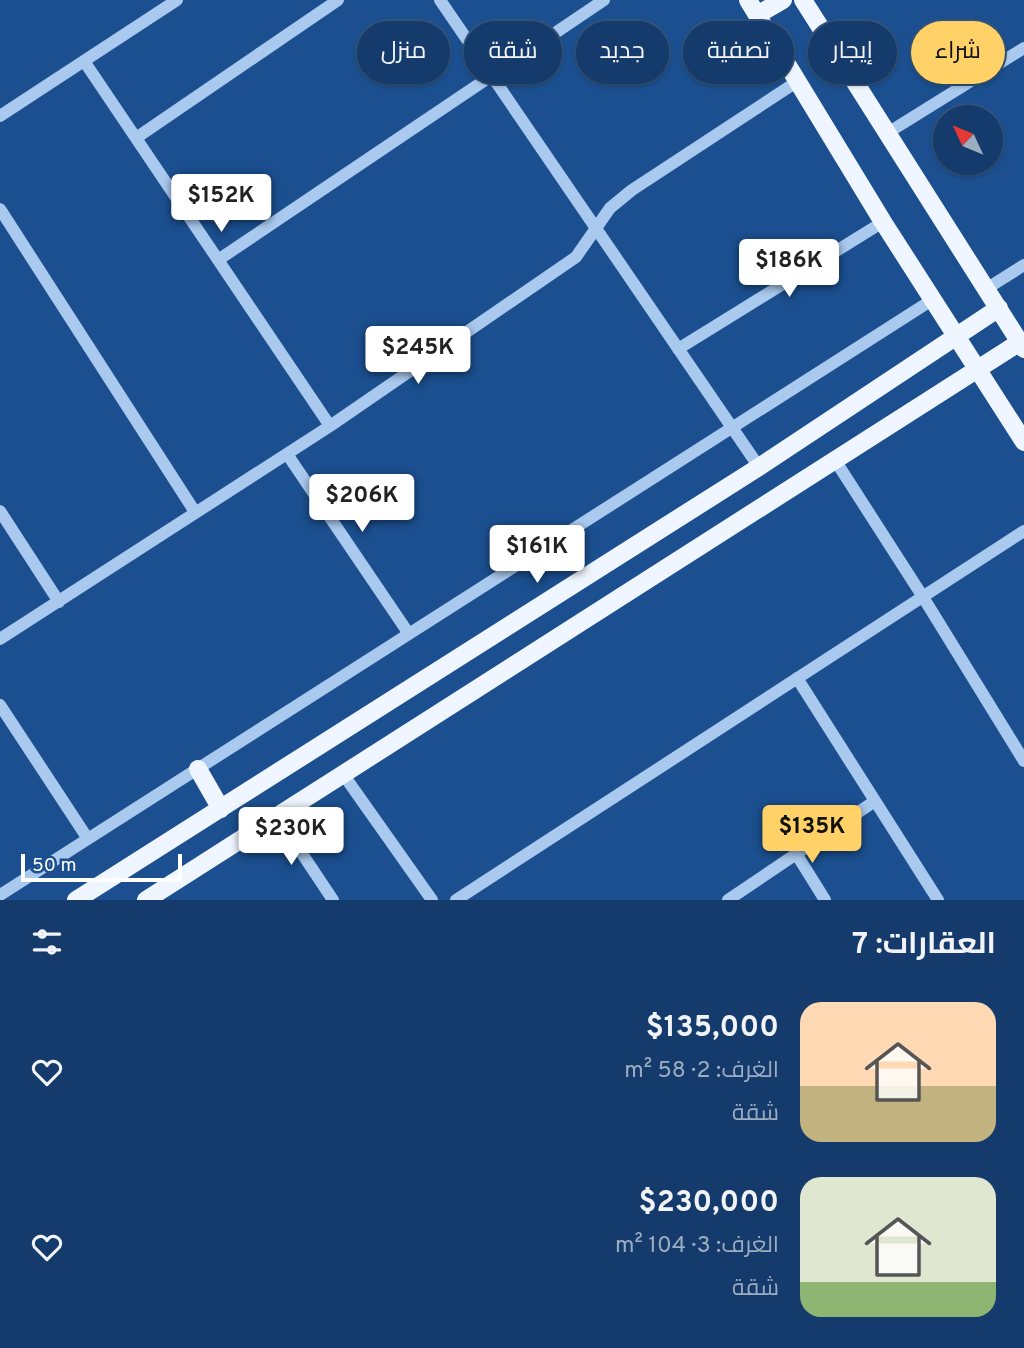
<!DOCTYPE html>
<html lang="ar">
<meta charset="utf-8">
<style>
:root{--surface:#143b6b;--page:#1d4271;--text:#f1f3f6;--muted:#9dadc1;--line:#33557e;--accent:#ffd166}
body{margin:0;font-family:Overpass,Cairo,sans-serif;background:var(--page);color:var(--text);direction:rtl;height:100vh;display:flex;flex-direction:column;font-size:26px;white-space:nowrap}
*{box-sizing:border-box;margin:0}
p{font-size:23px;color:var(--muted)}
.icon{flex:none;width:38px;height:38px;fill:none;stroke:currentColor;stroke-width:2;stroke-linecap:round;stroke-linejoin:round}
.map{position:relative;height:900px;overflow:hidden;direction:ltr}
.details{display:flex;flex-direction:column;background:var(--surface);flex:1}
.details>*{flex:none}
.top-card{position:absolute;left:21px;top:21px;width:984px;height:63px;direction:rtl;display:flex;gap:14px}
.needle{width:46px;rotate:314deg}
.tools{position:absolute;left:933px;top:105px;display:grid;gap:14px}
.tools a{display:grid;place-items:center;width:70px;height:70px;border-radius:50%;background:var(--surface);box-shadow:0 2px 5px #0004,0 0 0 2px var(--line);font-size:35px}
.scale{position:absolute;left:21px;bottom:18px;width:161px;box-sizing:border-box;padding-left:7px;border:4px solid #fff;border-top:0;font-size:19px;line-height:24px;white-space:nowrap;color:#fff;-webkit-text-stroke:5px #1b4f8f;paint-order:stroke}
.price{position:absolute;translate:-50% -60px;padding:0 16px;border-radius:7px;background:#fff;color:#222;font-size:23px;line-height:46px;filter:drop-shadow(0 2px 4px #0008)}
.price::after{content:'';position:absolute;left:50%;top:42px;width:21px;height:16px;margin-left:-10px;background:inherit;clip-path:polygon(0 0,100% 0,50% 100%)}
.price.current{background:var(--accent);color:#111}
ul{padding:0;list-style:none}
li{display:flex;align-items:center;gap:21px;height:175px;padding:0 28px}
li span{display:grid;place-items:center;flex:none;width:196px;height:140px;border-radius:21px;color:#555}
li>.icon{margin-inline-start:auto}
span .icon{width:84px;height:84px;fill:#fffc;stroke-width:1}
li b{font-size:30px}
h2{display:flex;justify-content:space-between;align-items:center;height:84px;padding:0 28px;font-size:30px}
.chip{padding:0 24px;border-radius:32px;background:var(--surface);box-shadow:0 2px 5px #0004,0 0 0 2px var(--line);font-size:24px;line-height:63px}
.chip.current{background:var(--accent);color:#111}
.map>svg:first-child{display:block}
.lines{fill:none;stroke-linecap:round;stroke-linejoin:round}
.minor{stroke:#a9c9ee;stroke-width:12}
.major{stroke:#f0f6ff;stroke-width:18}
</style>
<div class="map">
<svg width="1024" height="900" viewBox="0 0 1024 900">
<rect width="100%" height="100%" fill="#1b4f8f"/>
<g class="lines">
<path class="minor" d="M440,0L759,467
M84,61L330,426
M0,116L177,0
M889,132L1024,48
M136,138L338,0
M0,209L195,512
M218,260L604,0
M986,289L1024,265
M678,349L883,222
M287,454L409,634
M835,460L923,597L1024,761
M0,511L59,602
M0,639L330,426L576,257L610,208L632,190L798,81
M797,678L938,900
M0,705L88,839
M343,774L432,900
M277,816L333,900
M797,855L825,900
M0,895L932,300
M456,900L1024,531
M728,900L875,801"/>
<path class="major" d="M748,0L883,222L1024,442
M803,0L1024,349
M757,15L783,0
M198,769L221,809
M76,900L759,467L999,308
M146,900L1020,342"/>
</g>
</svg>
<div class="tools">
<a><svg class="needle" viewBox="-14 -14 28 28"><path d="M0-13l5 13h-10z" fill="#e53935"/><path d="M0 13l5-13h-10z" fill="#9dadc1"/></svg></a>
</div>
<div class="scale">50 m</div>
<b class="price" style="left:221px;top:234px">$152K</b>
<b class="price" style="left:789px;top:299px">$186K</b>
<b class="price" style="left:418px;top:386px">$245K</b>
<b class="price" style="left:362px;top:534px">$206K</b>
<b class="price" style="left:537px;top:585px">$161K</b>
<b class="price current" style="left:812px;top:865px">$135K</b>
<b class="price" style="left:291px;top:867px">$230K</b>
<div class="top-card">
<a class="chip current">شراء</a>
<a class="chip">إيجار</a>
<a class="chip">تصفية</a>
<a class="chip">جديد</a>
<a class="chip">شقة</a>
<a class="chip">منزل</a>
</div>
</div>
<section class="details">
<h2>العقارات: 7<svg class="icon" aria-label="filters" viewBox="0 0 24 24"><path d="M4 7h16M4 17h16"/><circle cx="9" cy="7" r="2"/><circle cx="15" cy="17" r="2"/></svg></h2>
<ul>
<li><span style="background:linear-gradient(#ffd9b3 60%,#c2b280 0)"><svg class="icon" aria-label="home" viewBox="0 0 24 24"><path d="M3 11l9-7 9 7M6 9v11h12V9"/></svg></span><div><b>$135,000</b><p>الغرف: 2 · 58 m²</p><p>شقة</p></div><svg class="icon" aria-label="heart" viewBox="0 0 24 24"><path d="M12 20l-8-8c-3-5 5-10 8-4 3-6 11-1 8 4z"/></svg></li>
<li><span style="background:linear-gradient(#dfe7d0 75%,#8fb573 0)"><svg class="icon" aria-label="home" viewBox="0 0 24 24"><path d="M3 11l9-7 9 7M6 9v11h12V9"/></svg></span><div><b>$230,000</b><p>الغرف: 3 · 104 m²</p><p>شقة</p></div><svg class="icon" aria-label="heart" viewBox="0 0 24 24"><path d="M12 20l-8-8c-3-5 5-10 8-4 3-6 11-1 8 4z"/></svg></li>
</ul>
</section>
